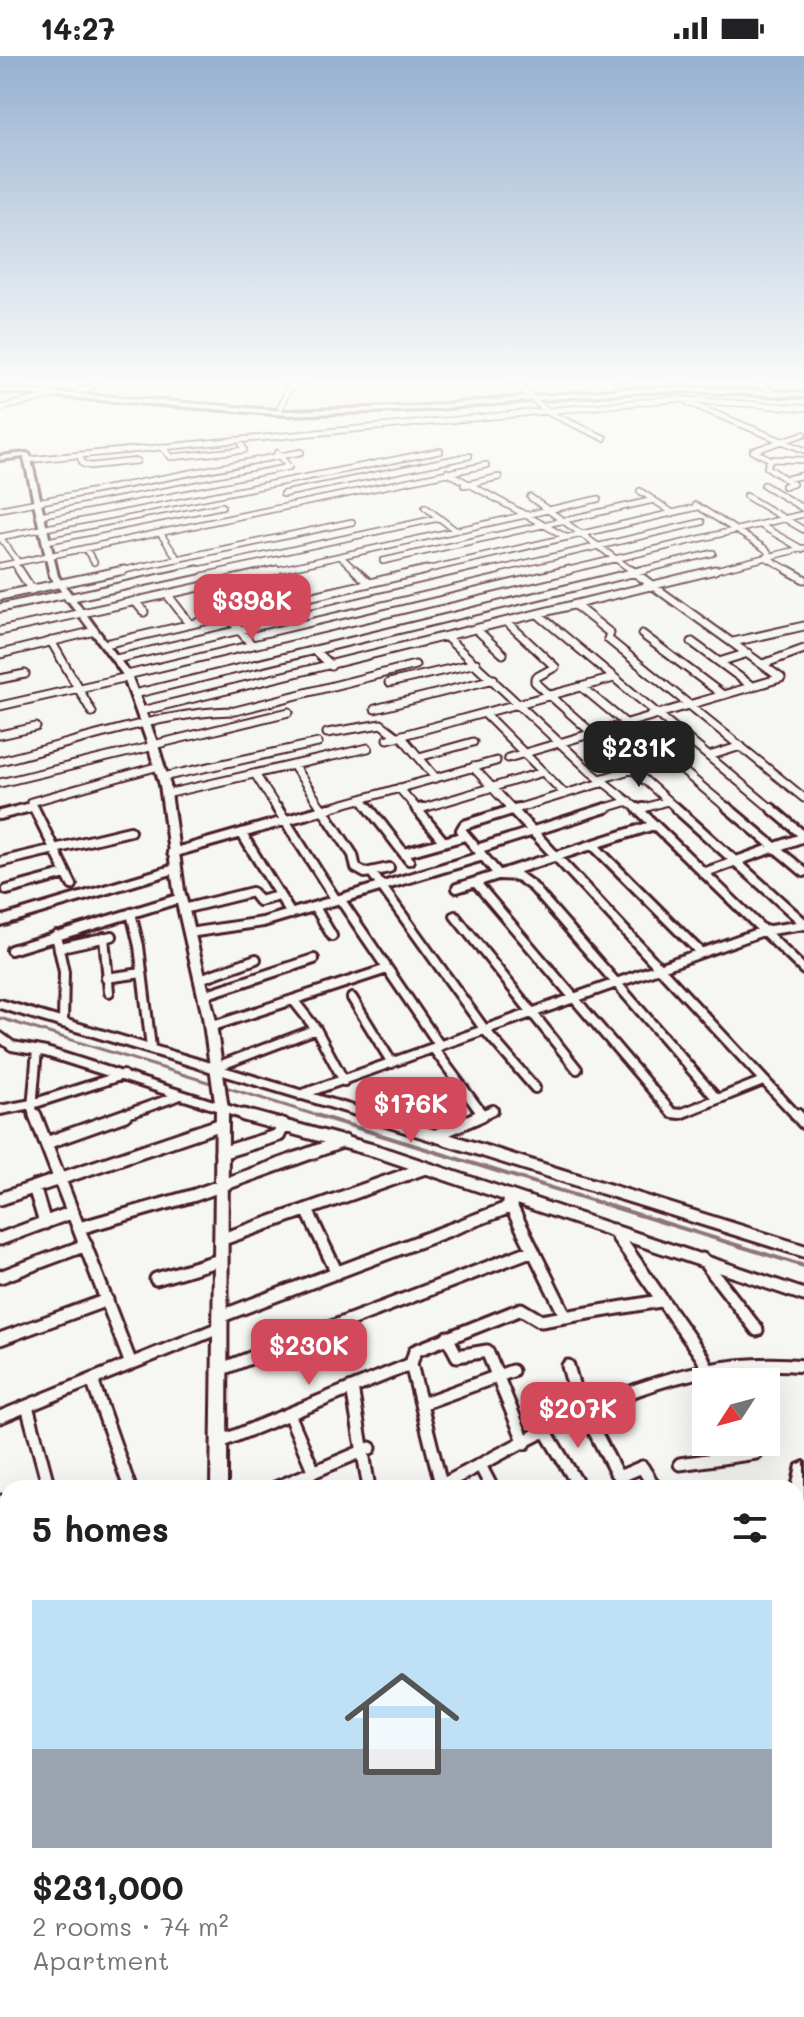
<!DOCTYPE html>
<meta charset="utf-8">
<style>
:root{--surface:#fff;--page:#f6f6f6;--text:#202124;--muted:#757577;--accent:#d1495b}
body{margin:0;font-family:Mali,sans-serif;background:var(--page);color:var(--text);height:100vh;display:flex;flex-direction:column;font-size:30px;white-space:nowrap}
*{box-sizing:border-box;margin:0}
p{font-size:26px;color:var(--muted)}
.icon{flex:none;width:44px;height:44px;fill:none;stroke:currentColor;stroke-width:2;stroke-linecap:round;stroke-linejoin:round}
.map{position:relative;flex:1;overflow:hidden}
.side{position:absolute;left:0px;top:1424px;width:804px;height:538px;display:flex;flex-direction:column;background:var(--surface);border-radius:24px 24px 0 0;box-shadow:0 8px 32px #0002}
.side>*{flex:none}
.needle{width:52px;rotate:234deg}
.tools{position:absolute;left:692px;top:1312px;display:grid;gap:16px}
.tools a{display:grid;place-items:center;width:88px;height:88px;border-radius:0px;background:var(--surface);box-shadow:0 8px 32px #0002;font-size:40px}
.price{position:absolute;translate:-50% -68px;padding:0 18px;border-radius:16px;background:var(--accent);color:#fff;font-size:26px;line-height:52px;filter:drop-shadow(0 2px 4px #0008)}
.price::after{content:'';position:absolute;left:50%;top:48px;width:24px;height:18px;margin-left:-12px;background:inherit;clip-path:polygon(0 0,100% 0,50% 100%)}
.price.on{background:#222;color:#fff}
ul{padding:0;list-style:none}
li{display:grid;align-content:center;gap:16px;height:424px;padding:0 32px}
li span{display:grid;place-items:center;height:248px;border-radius:0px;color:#555}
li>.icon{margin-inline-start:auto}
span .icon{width:144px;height:144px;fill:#fffc;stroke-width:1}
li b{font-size:34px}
h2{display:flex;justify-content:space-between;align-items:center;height:96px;padding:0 32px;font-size:34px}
.status{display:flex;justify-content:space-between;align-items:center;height:56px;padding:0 40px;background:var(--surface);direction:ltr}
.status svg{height:22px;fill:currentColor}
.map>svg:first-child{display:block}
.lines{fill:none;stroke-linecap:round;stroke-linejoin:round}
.stream-far1{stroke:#8e747a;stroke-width:3}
.stream{stroke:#8e747a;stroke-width:4}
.canal{fill:#bbadae;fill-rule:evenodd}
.street-far4-casing{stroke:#4a1f2b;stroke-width:8}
.street-far3-casing{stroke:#4a1f2b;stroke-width:11}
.street-far2-casing{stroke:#4a1f2b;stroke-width:14}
.street-far1-casing{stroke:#4a1f2b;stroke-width:17}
.street-casing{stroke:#4a1f2b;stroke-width:20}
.secondary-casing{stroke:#4a1f2b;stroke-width:6}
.primary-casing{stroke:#4a1f2b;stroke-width:6}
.highway-casing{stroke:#4a1f2b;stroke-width:6}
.street-far4{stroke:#f6f6f2;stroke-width:5}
.street-far3{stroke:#f6f6f2;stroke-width:7}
.street-far2{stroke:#f6f6f2;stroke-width:8}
.street-far1{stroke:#f6f6f2;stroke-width:11}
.street{stroke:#f6f6f2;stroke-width:14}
.secondary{fill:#f6f6f2;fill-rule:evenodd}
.primary{fill:#f6f6f2;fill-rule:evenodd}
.highway{fill:#f6f6f2;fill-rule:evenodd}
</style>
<div class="status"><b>14:27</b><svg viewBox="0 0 49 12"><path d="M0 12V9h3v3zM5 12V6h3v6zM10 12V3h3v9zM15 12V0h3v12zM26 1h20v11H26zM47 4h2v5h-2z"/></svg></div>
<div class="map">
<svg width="804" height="1961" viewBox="0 0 804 1961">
<rect width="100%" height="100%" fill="#f6f6f2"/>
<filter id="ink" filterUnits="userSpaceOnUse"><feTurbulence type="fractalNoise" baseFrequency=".0125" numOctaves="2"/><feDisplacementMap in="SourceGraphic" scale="16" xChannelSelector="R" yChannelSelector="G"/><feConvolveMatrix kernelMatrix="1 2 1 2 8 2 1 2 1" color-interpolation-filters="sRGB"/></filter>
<g filter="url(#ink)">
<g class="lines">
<path class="stream-far1" d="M0,962L214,1028
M222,1030L322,1061"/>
<path class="stream" d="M316,1059L804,1210"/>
<path class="canal" d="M666,340L760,345L763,347L760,349L664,343Z
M571,350L569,353L0,406V402Z"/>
<defs>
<path id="street-far4" d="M517,329L549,357L604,382
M758,329L770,333
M618,330L622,329
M289,333L302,329
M77,336L97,329
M689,347L804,394
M0,352L56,339
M280,352L290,329
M162,391L171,401L244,394L240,384
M753,395L804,378
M753,395L770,403L804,404
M79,399L83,408L90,410L137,405
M770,403L767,411L793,428L784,430
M27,404L675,343L804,352
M447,416L566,481
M786,423L804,419
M464,429L499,421
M764,429L804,453
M640,435L673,457
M283,438L469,400
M746,440L804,474
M530,441L634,516
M696,449L764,492L769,497L767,502L792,516
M425,451L455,474
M0,453L301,396
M40,459L289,411L277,397
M760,469L802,493
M160,477L178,503
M0,481L440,395
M0,481L18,506
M47,485L222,450
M85,492L94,506
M340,500L357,516
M383,505L654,444
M14,507L20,516
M0,510L486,409
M115,516L352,466
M189,516L439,462
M268,516L598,443
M417,516L698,451
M488,516L702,466
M560,516L804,458
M635,516L713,497
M707,516L804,492"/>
<path id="street-far3" d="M19,514L32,534
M355,514L368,526
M788,514L804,523
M262,517L290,544
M202,530L252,589
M167,538L190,568
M0,540L124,514
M68,542L198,514
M135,545L144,556
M576,550L610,577L608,583L804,742
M0,552L66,538
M539,559L773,754
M508,567L555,611L535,622V626L678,754
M477,574L503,598
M0,575L277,514
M642,578L723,639
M446,581L591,716L639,754
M51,585L92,656
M692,586L753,631
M733,586L804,570
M105,588L426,514
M314,594L331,610
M0,598L95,575
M116,603L497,514
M719,606L748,597
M763,608L804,593
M127,619L569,514
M0,623L25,618
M389,627L476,607
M583,632L730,754
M134,638L644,514
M0,650L128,621
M375,653L494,623
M141,655L715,514
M485,658L565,738
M327,677L381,668L398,681
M0,679L36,671
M401,680L436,722
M388,683L614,622
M153,689L289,656
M657,693L689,684
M709,700L741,690
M419,701L473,686
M508,702L781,622L631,514
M0,705C71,688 163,655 235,655L415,609
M293,709L323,754
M473,711L513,754
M255,718L278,754
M163,721L318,687
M600,723L654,707
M0,727L154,690
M399,732L418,754
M166,738L368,692
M362,744L370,754
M19,754L33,751
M35,754L31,746L159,710
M322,754L496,705
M417,754L543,716
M512,754L604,726
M599,754L629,745
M638,754L667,745"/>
<path id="street-far2" d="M34,752L72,829
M277,752L336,844
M322,752L353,799L356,812L365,817L389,812
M369,752L409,804
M416,752L444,786
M511,752L798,1061
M518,752L464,769L461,774L499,819L518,820L533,831L717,1043
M637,752L804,914
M676,752L804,867
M728,752L804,816
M771,752L804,780
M417,754L422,752
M638,754L643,752
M0,759L27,752
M242,778L291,858
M593,789L701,897
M477,793L606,752
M172,797L329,752
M404,797L465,780
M0,806L130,775
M372,817L485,974L535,1032
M703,817L804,781
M476,827L672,1057L680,1058L763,1025
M457,832L654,769
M7,834L66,818
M340,843L440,990
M315,851L332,880
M183,853L252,836L259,845L279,840
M131,857L139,890L151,992
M455,860L577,1013
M0,865L175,813
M189,877L263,866L483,800
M56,879L64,916L63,967
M104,881L109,936
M61,891L112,880
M11,894L181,842
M106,922L142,917
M200,923L256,903
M204,939L314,903
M352,942L392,1007
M294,945L316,973L344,1025
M0,948L376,1061
M210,971L387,913
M0,981L12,990L46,996L251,1061
M434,993L482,1058
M216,1011L316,973
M300,1039L763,875L804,869
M0,1054L32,1048L123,1019
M35,1061L32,1052L37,994
M119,1061L178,1040
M477,1061L493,1054"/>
<path id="street-far1" d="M35,1059L131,1308
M244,1059L376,1095L804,1239
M369,1059L804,1195
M797,1059L804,1067
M436,1079L482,1059
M46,1087L125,1059
M221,1097L279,1079L283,1068
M34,1131L45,1167
M0,1143L222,1068
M509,1146L566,1261
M307,1154L337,1217
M79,1172L195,1139L344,1085
M613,1174L702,1301L714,1326
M0,1183L73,1156
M220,1184L425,1112
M702,1203L757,1274
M0,1221L86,1189
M156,1223L220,1204
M219,1261L510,1151
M447,1281L457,1300L487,1295L525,1387
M0,1283L107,1244
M568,1310L576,1339L616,1417L621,1420L642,1411L655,1432
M219,1314L533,1194
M92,1324L130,1432
M352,1332L369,1432
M421,1348L512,1315
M27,1350L49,1432
M289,1358L314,1416
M0,1361L219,1272
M546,1376L580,1432
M220,1386L411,1308
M680,1408L756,1397
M481,1411L492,1432
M438,1431C552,1372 670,1295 804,1310
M275,1432L370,1392
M442,1432L411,1308L415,1295L521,1253L541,1265L660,1245
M0,1445L8,1453"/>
<path id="street" d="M796,1495L804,1498
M0,1533L8,1529
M796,1593L804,1596
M0,1624L8,1620
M799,1863L804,1871
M0,1882L8,1878
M43,1954L44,1961
M145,1954L147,1961
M414,1954L417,1961
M599,1954L601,1961
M683,1954L686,1961
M439,1961L450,1954"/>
<path id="secondary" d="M27,397L30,399L58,520L131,619L157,686L170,729L184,834L215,961L228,1053L227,1432H211L216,1053L203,961L174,834L160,729L147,686L123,619L50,520L24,401L0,404V400Z
M210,1954H230L231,1961H209Z"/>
<path id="primary" d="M804,1406V1464L796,1469V1432H792L797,1409Z
M804,1500V1560L796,1565V1506Z
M693,1954H741L740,1961H716V1958L715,1961H691Z"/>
<path id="highway" d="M685,331L804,337V341L685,335L622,337L424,354L286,359L0,336V332L286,355L424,350L622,333Z"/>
</defs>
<use href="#street-far4" class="street-far4-casing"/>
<use href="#street-far3" class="street-far3-casing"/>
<use href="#street-far2" class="street-far2-casing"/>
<use href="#street-far1" class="street-far1-casing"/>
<use href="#street" class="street-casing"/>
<use href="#secondary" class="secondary-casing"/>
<use href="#primary" class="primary-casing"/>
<use href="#highway" class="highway-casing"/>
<use href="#street-far4" class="street-far4"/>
<use href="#street-far3" class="street-far3"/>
<use href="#street-far2" class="street-far2"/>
<use href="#street-far1" class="street-far1"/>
<use href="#street" class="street"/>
<use href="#secondary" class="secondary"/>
<use href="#primary" class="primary"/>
<use href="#highway" class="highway"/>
</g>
</g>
<linearGradient id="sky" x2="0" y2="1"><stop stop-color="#96b1d1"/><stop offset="0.54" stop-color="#fbfbf9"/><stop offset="1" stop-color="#fbfbf9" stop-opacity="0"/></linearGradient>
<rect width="804" height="604" fill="url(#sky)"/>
</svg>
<div class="tools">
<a><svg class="needle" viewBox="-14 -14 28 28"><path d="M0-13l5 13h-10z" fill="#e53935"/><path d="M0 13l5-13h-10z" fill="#757577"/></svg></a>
</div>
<b class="price" style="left:252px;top:586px">$398K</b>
<b class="price on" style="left:639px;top:733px">$231K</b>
<b class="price" style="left:411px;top:1089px">$176K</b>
<b class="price" style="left:309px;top:1331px">$230K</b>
<b class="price" style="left:578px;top:1394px">$207K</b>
<section class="side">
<h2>5 homes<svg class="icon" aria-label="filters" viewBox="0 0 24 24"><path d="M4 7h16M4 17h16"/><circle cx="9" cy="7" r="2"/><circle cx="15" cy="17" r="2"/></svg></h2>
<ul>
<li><span style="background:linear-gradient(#bfe0f5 60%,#9aa5b1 0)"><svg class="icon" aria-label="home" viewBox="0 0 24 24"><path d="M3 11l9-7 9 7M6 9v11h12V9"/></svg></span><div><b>$231,000</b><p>2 rooms · 74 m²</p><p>Apartment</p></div></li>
</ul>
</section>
</div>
